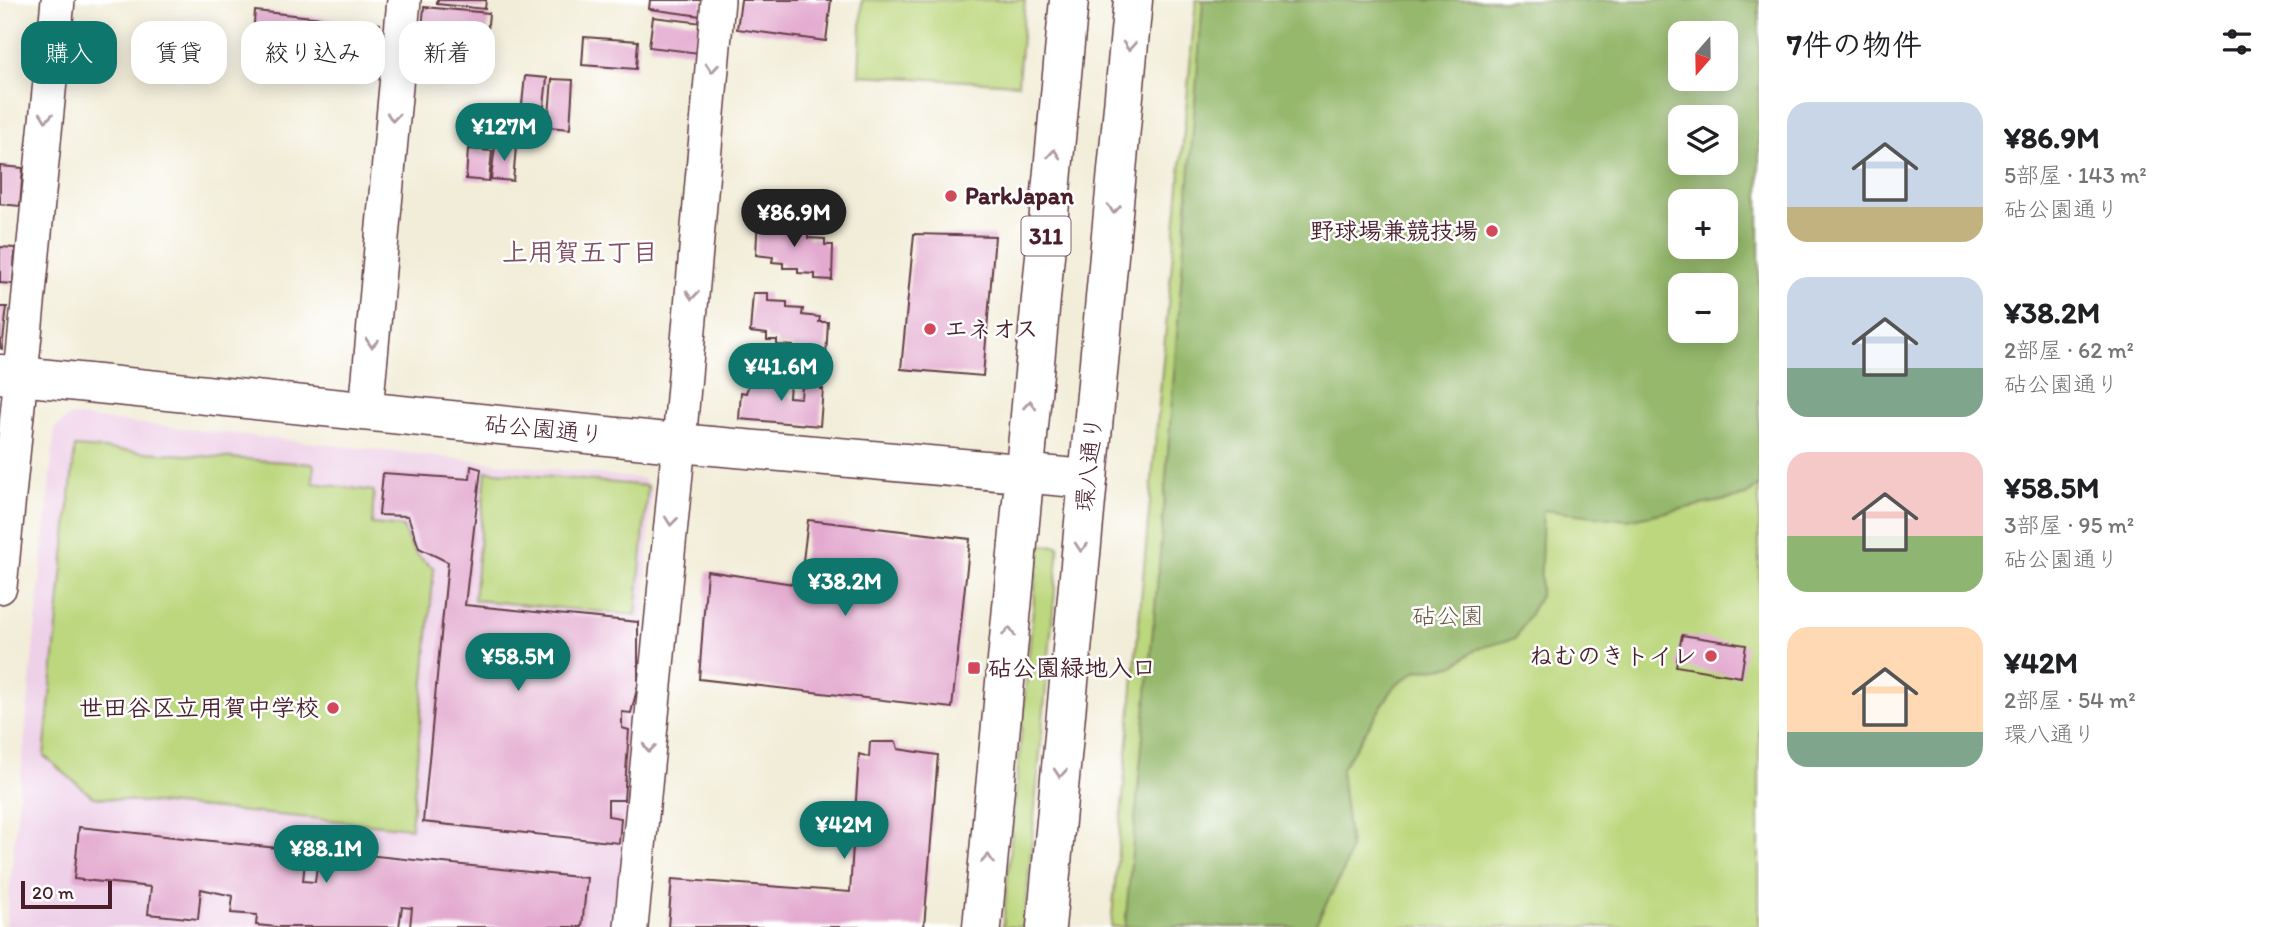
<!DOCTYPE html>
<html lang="ja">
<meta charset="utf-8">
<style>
:root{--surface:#fff;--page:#f6f6f6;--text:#202124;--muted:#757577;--accent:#0f766e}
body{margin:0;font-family:Itim,"Klee One",sans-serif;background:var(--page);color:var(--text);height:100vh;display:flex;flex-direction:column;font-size:26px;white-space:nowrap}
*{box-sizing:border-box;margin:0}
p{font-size:23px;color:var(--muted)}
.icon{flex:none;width:38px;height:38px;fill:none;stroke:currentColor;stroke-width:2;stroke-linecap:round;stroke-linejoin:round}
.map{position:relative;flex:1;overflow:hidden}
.panel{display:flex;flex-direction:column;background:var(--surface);width:525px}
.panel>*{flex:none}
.hud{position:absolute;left:21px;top:21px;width:665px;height:63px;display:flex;gap:14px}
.needle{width:46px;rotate:200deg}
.controls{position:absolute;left:1668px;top:21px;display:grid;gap:14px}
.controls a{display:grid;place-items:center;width:70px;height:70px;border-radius:14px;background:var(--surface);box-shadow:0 4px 18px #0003;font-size:35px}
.scale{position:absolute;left:21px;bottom:18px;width:91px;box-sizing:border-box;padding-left:7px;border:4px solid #4a1f2b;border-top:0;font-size:19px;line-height:24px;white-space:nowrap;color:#4a1f2b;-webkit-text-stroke:5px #fff;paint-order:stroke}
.price{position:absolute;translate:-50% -60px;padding:0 16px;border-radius:24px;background:var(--accent);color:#fff;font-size:23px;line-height:46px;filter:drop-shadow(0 2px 4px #0008)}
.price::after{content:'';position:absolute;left:50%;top:42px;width:21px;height:16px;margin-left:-10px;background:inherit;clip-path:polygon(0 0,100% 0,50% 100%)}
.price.selected{background:#222;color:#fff}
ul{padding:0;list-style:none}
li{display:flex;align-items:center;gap:21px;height:175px;padding:0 28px}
li span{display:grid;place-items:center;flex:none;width:196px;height:140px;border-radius:21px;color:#555}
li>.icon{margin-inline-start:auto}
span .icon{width:84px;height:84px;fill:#fffc;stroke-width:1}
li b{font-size:30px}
h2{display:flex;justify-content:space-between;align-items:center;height:84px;padding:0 28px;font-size:30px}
.chip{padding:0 24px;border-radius:21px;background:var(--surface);box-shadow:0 4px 18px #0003;font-size:24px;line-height:63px}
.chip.selected{background:var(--accent);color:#fff}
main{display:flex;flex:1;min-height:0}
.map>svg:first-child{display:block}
.built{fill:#eed0e8}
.green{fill:#bcd77d;stroke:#837b54;stroke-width:2;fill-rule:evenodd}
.forest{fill:#95b86c;stroke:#706c4c;stroke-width:2;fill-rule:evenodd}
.building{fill:#e3a9cf}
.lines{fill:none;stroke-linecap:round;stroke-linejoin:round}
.street-casing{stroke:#633e45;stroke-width:36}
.secondary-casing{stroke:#633e45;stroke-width:41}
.primary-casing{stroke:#633e45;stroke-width:41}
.street{stroke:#fff;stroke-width:33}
.secondary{stroke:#fff;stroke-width:38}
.primary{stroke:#fff;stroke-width:38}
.oneway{stroke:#ae9aa0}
.poi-dot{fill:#d1495b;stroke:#fff;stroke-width:2.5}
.labels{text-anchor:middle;stroke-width:5;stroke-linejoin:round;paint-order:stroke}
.shield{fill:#fff;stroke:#80626b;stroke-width:2}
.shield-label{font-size:23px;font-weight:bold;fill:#4a1f2b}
.poi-label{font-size:24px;font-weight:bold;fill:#4a1f2b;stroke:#fff;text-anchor:start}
.street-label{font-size:24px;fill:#4a1f2b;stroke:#fff}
.park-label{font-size:24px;fill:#6c5644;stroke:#fff}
.neighbourhood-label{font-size:26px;font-weight:bold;fill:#804f64;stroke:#fff}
</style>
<main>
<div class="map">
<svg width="1759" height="927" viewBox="0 0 1759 927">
<rect width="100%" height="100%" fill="#fff"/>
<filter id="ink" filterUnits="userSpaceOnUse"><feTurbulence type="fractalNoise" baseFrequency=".0143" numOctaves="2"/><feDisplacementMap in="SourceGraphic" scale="14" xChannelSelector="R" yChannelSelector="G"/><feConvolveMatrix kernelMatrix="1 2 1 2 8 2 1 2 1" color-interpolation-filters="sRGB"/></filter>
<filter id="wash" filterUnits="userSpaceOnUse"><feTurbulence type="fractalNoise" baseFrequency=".00686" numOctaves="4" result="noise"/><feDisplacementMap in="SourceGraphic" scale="28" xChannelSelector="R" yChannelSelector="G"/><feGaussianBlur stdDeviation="1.57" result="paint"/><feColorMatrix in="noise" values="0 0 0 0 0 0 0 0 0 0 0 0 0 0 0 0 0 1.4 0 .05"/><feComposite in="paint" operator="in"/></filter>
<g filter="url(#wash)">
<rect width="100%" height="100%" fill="#f2edd8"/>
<path class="built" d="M70,416L643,479L652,489L624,927H6L55,428Z"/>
<path class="green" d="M862,0H1025L1018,84L859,75Z
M1196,0H1759V927H1111ZM1680,33H1726V79H1680ZM1680,117H1726V163H1680ZM1680,201H1726V247H1680ZM1680,285H1726V331H1680Z
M75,447L314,464L313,483L374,491L372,524L403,527C409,547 416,557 434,568L411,828L93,797L44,756Z
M486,471L648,486L636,615L474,600Z
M1039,545L1059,546L1024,927H1003Z"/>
<path class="forest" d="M1203,0H1759V485L1746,496L1627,520L1543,510L1540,596L1516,638L1477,649L1453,666L1416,671L1394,687L1341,770L1350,848L1344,870L1314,927H1125L1160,554ZM1680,33H1726V79H1680ZM1680,117H1726V163H1680ZM1680,201H1726V247H1680ZM1680,285H1726V331H1680Z"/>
<g id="blocks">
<path class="building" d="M437,0H486L485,9L437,4Z
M650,0H703L701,16L649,9Z
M741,0H831L826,41L737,29Z
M424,7L489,13L485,58L420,52Z
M255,11L380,24L376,71L251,59Z
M653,17L703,23L699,53L649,47Z
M584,37L638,41L636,69L582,65Z
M525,76L547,78L542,125L520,123Z
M552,79L573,80L570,129L548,127Z
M495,146L516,147L513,181L491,179Z
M468,149L492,151L489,181L466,179Z
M0,166L23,168L20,206L0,204Z
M758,215L774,216L773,223L793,225V231L808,232V238L825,239V245H833L832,280L815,279V274L798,273V268H783V263L772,262L773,257L756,255Z
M914,234L995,236L983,376L901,369Z
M0,247L15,248L13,284L0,283Z
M753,293H768V301L787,302V308L803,309L802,315L820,317L819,322H828L826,357H810V351L792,350L793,346L777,345V340H767V334L750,332Z
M0,307H7L2,349L0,348Z
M751,378L763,379V383H771L772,379L785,380V384H790L789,397L801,398L802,386L806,387L807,381L820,382V389H823L820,426L739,419L741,392L746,393Z
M471,466L481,469L465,605L638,622V685L631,713L622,712V728L629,730L624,800H608V816L621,818L619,843L423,822L448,562L419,548L408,516L379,515L383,473L470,479Z
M808,520L970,539L952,708L699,679L707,571L800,585Z
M1682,635L1746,645L1741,677L1676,666Z
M870,742H896L898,749L938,755L924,927H668L672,879L850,892L859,754L869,757Z
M79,827L306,851L303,881L315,882L319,850L587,878L582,927H410L412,908L402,907L399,927H277L256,925L257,915L231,913L233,896L201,889L198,919L148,914L151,887L74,879Z"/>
</g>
</g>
<g filter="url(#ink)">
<use href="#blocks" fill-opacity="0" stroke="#633e45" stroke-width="2"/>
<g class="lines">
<defs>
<path id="street" d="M366,410L404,0
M0,587L58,0
M631,927L679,443L718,0"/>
<path id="secondary" d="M0,374L656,441L1088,479"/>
<path id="primary" d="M982,927L1069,0
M1046,927L1133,0"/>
</defs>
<use href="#street" class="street-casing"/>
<use href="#secondary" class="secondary-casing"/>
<use href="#primary" class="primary-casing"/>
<use href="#street" class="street"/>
<use href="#secondary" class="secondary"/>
<use href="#primary" class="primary"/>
</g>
<defs><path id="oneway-chevron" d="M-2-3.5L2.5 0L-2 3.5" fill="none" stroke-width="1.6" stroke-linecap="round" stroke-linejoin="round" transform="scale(1.75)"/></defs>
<g class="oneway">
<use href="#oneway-chevron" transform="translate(1129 46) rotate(94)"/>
<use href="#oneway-chevron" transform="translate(712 68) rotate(95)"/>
<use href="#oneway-chevron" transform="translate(46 117) rotate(96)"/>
<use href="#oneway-chevron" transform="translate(393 117) rotate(95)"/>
<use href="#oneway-chevron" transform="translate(1054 154) rotate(-85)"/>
<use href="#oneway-chevron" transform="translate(1114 209) rotate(96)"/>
<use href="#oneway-chevron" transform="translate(692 295) rotate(95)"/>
<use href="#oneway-chevron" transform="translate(372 343) rotate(95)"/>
<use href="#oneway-chevron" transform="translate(1030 405) rotate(-85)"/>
<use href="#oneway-chevron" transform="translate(671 521) rotate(96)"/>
<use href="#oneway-chevron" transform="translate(1081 547) rotate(95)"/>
<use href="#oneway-chevron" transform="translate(1009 632) rotate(-85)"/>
<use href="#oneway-chevron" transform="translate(649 748) rotate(96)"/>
<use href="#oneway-chevron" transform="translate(1060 773) rotate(95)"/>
<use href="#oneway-chevron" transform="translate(988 859) rotate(-85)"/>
</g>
</g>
<g class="poi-dot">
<circle cx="951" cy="196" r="7"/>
<circle cx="1492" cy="231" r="7"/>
<circle cx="930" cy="329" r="7"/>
<circle cx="1711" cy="656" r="7"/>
<rect x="967" y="661" width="14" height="14" rx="3.5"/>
<circle cx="333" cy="708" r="7"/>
</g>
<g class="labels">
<rect class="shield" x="1021.5" y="216.5" width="49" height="39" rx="5"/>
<g class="shield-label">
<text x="1046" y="244">311</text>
</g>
<g class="poi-label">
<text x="965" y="204">ParkJapan</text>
<text x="1478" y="239" text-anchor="end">野球場兼競技場</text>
<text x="944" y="337">エネオス</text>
<text x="1697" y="664" text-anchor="end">ねむのきトイレ</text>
<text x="988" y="676">砧公園緑地入口</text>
<text x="319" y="716" text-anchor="end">世田谷区立用賀中学校</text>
</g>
<g class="street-label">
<text transform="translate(544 429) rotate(6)" y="8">砧公園通り</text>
<text transform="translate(1089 464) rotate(-84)" y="8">環八通り</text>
</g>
<g class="park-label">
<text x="1448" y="624">砧公園</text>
</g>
<g class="neighbourhood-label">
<text x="580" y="261">上用賀五丁目</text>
</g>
</g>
</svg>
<div class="controls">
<a><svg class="needle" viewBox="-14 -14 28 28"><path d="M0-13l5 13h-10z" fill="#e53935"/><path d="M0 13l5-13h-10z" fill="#757577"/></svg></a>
<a><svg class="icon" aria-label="layers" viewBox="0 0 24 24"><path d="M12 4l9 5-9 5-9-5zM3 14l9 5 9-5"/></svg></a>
<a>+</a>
<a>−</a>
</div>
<div class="scale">20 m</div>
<b class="price" style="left:504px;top:163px">¥127M</b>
<b class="price selected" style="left:794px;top:249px">¥86.9M</b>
<b class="price" style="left:781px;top:403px">¥41.6M</b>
<b class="price" style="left:845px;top:618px">¥38.2M</b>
<b class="price" style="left:518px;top:693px">¥58.5M</b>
<b class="price" style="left:844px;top:861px">¥42M</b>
<b class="price" style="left:326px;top:885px">¥88.1M</b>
<div class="hud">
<a class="chip selected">購入</a>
<a class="chip">賃貸</a>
<a class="chip">絞り込み</a>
<a class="chip">新着</a>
</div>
</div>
<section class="panel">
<h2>7件の物件<svg class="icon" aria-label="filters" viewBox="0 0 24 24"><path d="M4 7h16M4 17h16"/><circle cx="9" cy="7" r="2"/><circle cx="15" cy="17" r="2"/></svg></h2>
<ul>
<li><span style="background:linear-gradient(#c9d6e8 75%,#c2b280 0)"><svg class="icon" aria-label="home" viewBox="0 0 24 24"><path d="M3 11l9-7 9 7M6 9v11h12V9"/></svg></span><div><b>¥86.9M</b><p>5部屋 · 143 m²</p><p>砧公園通り</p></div></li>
<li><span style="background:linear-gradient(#c9d6e8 65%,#7fa58c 0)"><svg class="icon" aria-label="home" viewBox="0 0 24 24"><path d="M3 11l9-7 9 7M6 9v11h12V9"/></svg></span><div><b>¥38.2M</b><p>2部屋 · 62 m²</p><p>砧公園通り</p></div></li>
<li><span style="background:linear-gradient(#f6c9c9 60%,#8fb573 0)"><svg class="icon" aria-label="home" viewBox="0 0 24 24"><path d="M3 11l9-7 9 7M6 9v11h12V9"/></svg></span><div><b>¥58.5M</b><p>3部屋 · 95 m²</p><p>砧公園通り</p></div></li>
<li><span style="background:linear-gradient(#ffd9b3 75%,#7fa58c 0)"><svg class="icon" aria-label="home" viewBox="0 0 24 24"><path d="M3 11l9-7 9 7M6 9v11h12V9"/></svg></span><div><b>¥42M</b><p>2部屋 · 54 m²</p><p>環八通り</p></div></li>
</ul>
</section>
</main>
